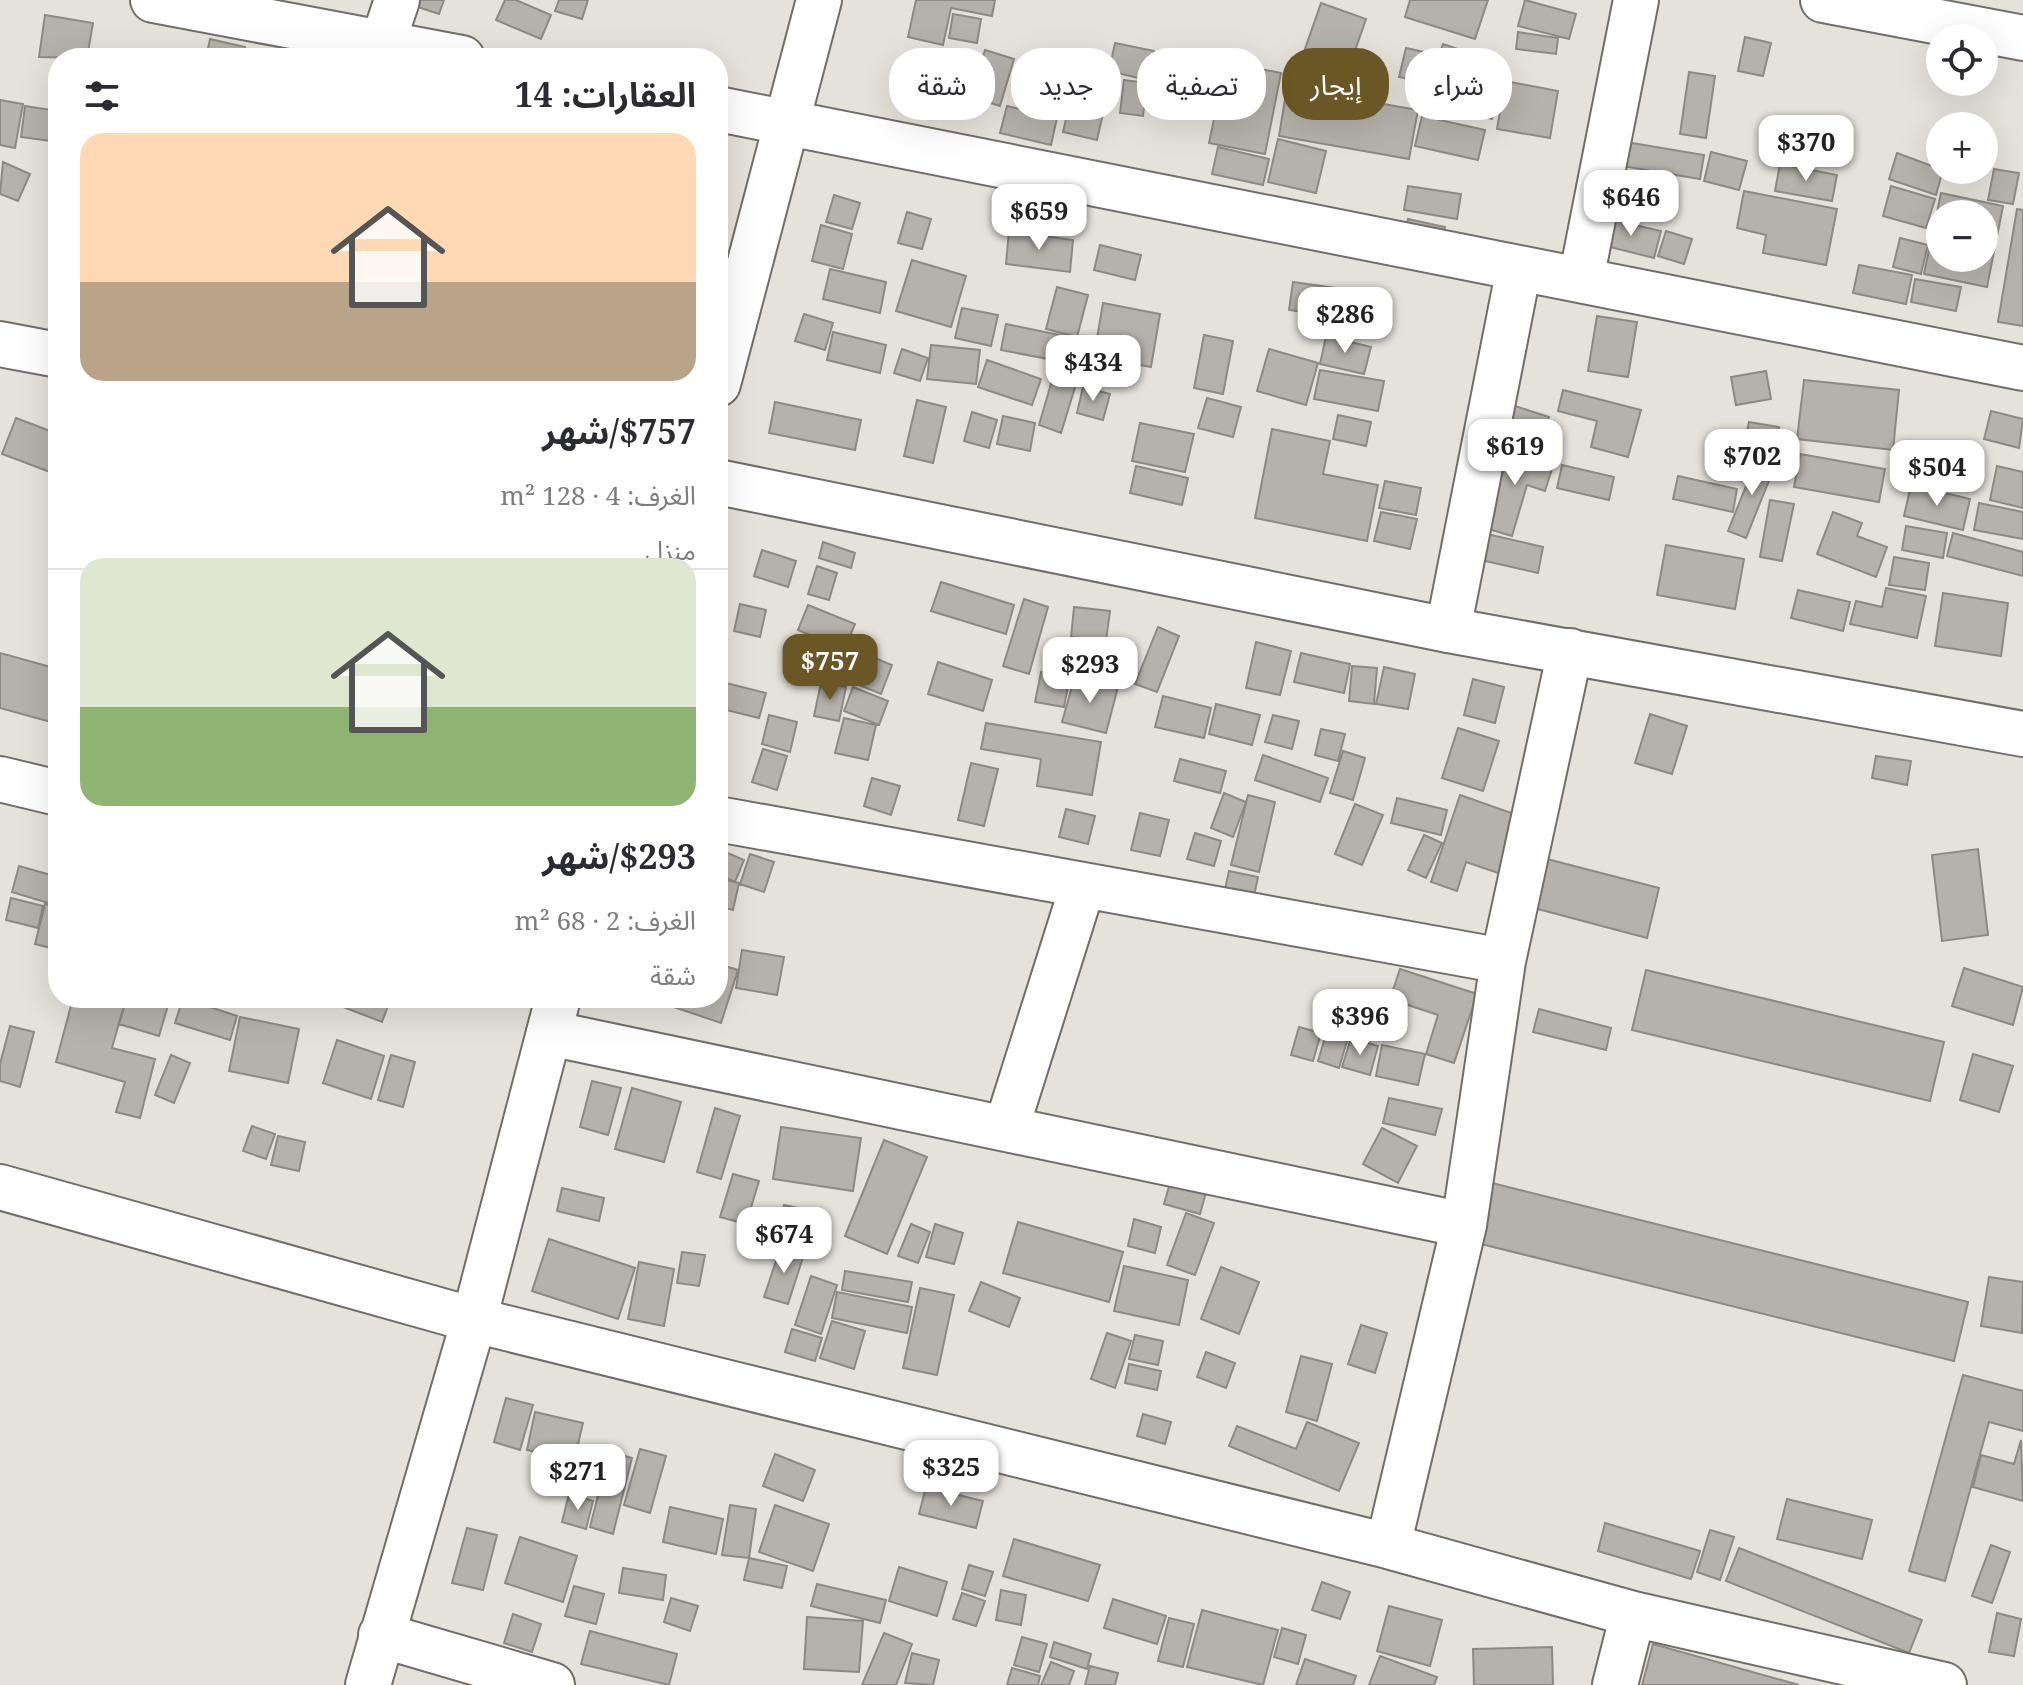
<!DOCTYPE html>
<html lang="ar">
<meta charset="utf-8">
<style>
:root{--surface:#fff;--page:#f7f7f7;--text:#2b2b33;--muted:#7c7c81;--line:#e1e1e2;--accent:#6a5725}
body{margin:0;font-family:"Noto Serif","Noto Sans Arabic",serif;background:var(--page);color:var(--text);direction:rtl;height:100vh;display:flex;flex-direction:column;font-size:30px;white-space:nowrap}
*{box-sizing:border-box;margin:0}
p{font-size:26px;color:var(--muted)}
.icon{flex:none;width:44px;height:44px;fill:none;stroke:currentColor;stroke-width:2;stroke-linecap:round;stroke-linejoin:round}
.map{position:relative;flex:1;overflow:hidden;direction:ltr}
.drawer{position:absolute;left:48px;top:48px;width:680px;height:960px;display:flex;flex-direction:column;background:var(--surface);border-radius:32px;box-shadow:0 8px 32px #0002;direction:rtl}
.drawer>*{flex:none}
.banner{position:absolute;left:752px;top:48px;width:760px;height:72px;direction:rtl;display:flex;gap:16px}
.fabs{position:absolute;left:1926px;top:24px;display:grid;gap:16px}
.fabs a{display:grid;place-items:center;width:72px;height:72px;border-radius:50%;background:var(--surface);box-shadow:0 8px 32px #0002;font-size:40px}
.price{position:absolute;translate:-50% -68px;padding:0 18px;border-radius:16px;background:#fff;color:#222;font-size:26px;line-height:52px;filter:drop-shadow(0 2px 4px #0008)}
.price::after{content:'';position:absolute;left:50%;top:48px;width:24px;height:18px;margin-left:-12px;background:inherit;clip-path:polygon(0 0,100% 0,50% 100%)}
.price.on{background:var(--accent);color:#fff}
ul{padding:0;list-style:none}
li{display:grid;align-content:center;gap:16px;height:424px;padding:0 32px}
li+li{border-top:2px solid var(--line)}
li span{display:grid;place-items:center;height:248px;border-radius:24px;color:#555}
li>.icon{margin-inline-start:auto}
span .icon{width:144px;height:144px;fill:#fffc;stroke-width:1}
li b{font-size:34px}
h2{display:flex;justify-content:space-between;align-items:center;height:96px;padding:0 32px;font-size:34px}
.tag{padding:0 28px;border-radius:32px;background:var(--surface);box-shadow:0 8px 32px #0002;font-size:28px;line-height:72px}
.tag.on{background:var(--accent);color:#fff}
.map>svg:first-child{display:block}
.building{fill:#b4b2aa;stroke:#8d8a84;stroke-width:2;fill-rule:evenodd}
.lines{fill:none;stroke-linecap:round;stroke-linejoin:round}
.minor-casing{stroke:#716e68;stroke-width:48}
.tertiary-casing{stroke:#716e68;stroke-width:48}
.minor{stroke:#fff;stroke-width:44}
.tertiary{stroke:#fff;stroke-width:44}
</style>
<div class="map">
<svg width="2023" height="1685" viewBox="0 0 2023 1685">
<rect width="100%" height="100%" fill="#e5e2da"/>
<path class="building" d="M407,0H444L439,14L406,3Z
M505,0H516L551,15L541,39L496,20Z
M559,0H588L582,19L555,11Z
M916,0H995L992,16L951,8L943,45L908,37Z
M1410,0H1488L1475,39L1405,17Z
M1525,0L1576,14L1569,39L1518,26Z
M1321,3L1366,19L1343,85L1298,69Z
M953,14L981,19L977,43L949,38Z
M45,15L93,23L87,58L39,57Z
M1518,32L1558,38L1556,54L1516,49Z
M1745,37L1771,43L1763,76L1738,71Z
M210,39L245,47L242,58H206Z
M1115,43L1154,51L1147,80L1109,71Z
M1443,44L1475,55L1469,72L1437,61Z
M1406,48L1433,54L1427,83L1399,77Z
M985,50L1014,59L1000,106L971,97Z
M1226,62L1281,73L1265,154L1209,143Z
M1435,71L1465,78L1457,109L1428,102Z
M1473,71L1503,80L1492,119L1461,110Z
M1689,72L1715,76L1706,138L1680,134Z
M1075,79L1109,87L1097,140L1063,132Z
M1124,80L1147,83L1143,116L1120,113Z
M1505,81L1558,91L1550,138L1497,129Z
M1287,87L1418,110L1409,159L1279,136Z
M0,100L23,104L15,148L0,145Z
M25,106L58,111V142L21,137Z
M1007,106L1057,118L1051,145L1000,133Z
M1422,116L1485,130L1478,160L1415,146Z
M1785,126L1837,131L1835,158L1783,154Z
M1278,139L1326,151L1316,193L1268,182Z
M1626,142L1704,155L1700,179L1622,166Z
M1218,147L1269,159L1263,185L1212,174Z
M1711,152L1747,161L1739,190L1704,181Z
M1897,153L1943,170L1936,195L1889,179Z
M3,162L30,174L18,201L0,194Z
M1780,164L1837,175L1832,201L1775,191Z
M1994,169L2019,173L2013,204L1988,200Z
M1408,186L1461,194L1457,219L1404,210Z
M1891,186L1935,199L1926,228L1883,216Z
M1744,191L1837,209L1826,265L1763,253L1766,235L1737,228Z
M1941,193L2003,206L1987,287L1924,274ZM1940,214H1984V258H1940Z
M834,195L860,203L852,229L826,222Z
M1620,199L1654,204L1651,221L1617,216Z
M2017,209L2023,210V326L1998,322Z
M907,212L931,219L922,249L898,243Z
M1408,219L1445,227L1441,243L1404,235Z
M1608,219L1661,231L1654,258L1602,245Z
M821,225L852,234L843,269L812,261Z
M1009,231L1073,240L1070,272L1006,264Z
M1666,231L1692,239L1684,264L1658,256Z
M1900,238L1928,245L1921,274L1893,267Z
M1100,245L1141,255L1135,280L1094,270Z
M912,260L966,276L951,327L896,311Z
M1859,265L1912,275L1906,304L1853,293Z
M830,269L886,282L880,313L823,299Z
M1915,279L1961,287L1956,311L1911,302Z
M1293,282L1358,291L1354,319L1289,310Z
M1057,287L1088,295L1077,337L1046,329Z
M1103,303L1160,314L1151,367L1094,356Z
M962,308L998,315L991,346L955,338Z
M804,314L833,323L825,350L795,341Z
M1597,316L1637,322L1628,377L1588,371Z
M1006,324L1074,338L1069,363L1001,350Z
M833,332L886,345L880,373L827,360Z
M1204,335L1233,341L1223,394L1194,388Z
M1326,336L1371,347L1364,374L1320,364Z
M931,345L980,350L976,384L927,379Z
M902,349L928,358L920,381L894,373Z
M1269,349L1318,363L1306,405L1257,391Z
M987,360L1041,379L1032,405L978,387Z
M1057,363L1080,371L1061,433L1039,425Z
M1320,370L1384,381L1378,411L1314,399Z
M1766,371L1771,399L1736,405L1731,377Z
M1804,380L1899,390L1893,450L1797,439Z
M1083,387L1110,394L1103,420L1077,413Z
M1563,390L1641,410L1628,457L1591,447L1597,421L1558,411Z
M1207,398L1241,407L1233,437L1198,428Z
M917,400L946,407L933,463L904,456Z
M775,402L861,420L855,450L769,433Z
M1515,406L1549,417L1542,441L1508,430Z
M1991,411L2023,419L2019,448L1984,439Z
M972,412L997,420L989,448L964,441Z
M1338,415L1371,422L1366,446L1333,439Z
M1003,416L1035,423L1030,451L997,444Z
M16,418L58,434V475L2,454Z
M1749,422L1779,427L1775,450L1744,444Z
M1140,423L1194,434L1185,472L1132,461Z
M1272,429L1330,441L1323,474L1378,485L1367,541L1255,518Z
M1506,444L1555,459L1545,491L1527,485L1512,536L1482,527Z
M1960,448L1982,455L1970,491L1948,483Z
M1800,454L1885,469L1879,502L1794,487Z
M1758,456L1776,463L1746,538L1728,531Z
M1562,465L1614,477L1609,500L1557,488Z
M1136,466L1188,478L1182,505L1130,493Z
M1997,466L2023,472V508L1990,500Z
M1678,476L1737,489L1733,512L1673,499Z
M1385,481L1421,488L1416,515L1379,508Z
M1911,485L1970,499L1963,530L1904,516Z
M1770,500L1794,504L1782,561L1760,557Z
M1979,503L2023,512V539L1974,530Z
M1381,512L1417,519L1410,549L1374,541Z
M1833,512L1862,523L1857,536L1887,547L1876,577L1817,554Z
M1906,526L1947,533L1943,558L1902,550Z
M1953,533L2023,552V576L1947,556Z
M1487,534L1543,547L1538,573L1481,560Z
M823,542L855,553L851,568L819,558Z
M1666,545L1744,559L1735,609L1657,595Z
M762,550L796,561L788,587L754,576Z
M1894,557L1929,563L1925,590L1889,585Z
M817,566L837,573L829,600L808,594Z
M941,582L1014,605L1006,634L931,611Z
M1886,588L1926,596L1917,638L1850,624L1856,601L1882,607Z
M1798,590L1850,602L1843,631L1791,618Z
M1943,593L2008,603L2001,656L1935,646Z
M1024,599L1048,607L1029,674L1003,666Z
M740,604L766,610L760,637L734,631Z
M808,605L855,624L844,650L798,630Z
M1074,607L1110,611L1106,641L1071,637Z
M1158,627L1179,636L1157,692L1135,684Z
M801,642L848,652L843,678L796,669Z
M1256,642L1291,651L1280,695L1246,688Z
M1077,646L1118,652L1113,677L1073,671Z
M855,650L892,665L881,694L844,679Z
M0,653L58,669V724L0,708Z
M1301,653L1350,664L1344,693L1294,682Z
M938,662L992,680L983,711L928,694Z
M1352,666L1377,668L1374,704L1349,701Z
M1384,667L1415,674L1408,709L1376,704Z
M1041,672L1070,676L1064,707L1035,702Z
M1075,676L1118,687L1106,733L1062,722Z
M1473,679L1504,687L1495,723L1464,715Z
M718,681L766,693L759,718L718,708Z
M821,683L846,687L839,721L814,716Z
M853,687L888,701L879,725L844,711Z
M1163,696L1211,708L1204,738L1155,727Z
M1216,704L1260,715L1252,745L1209,734Z
M1650,714L1687,726L1672,774L1635,763Z
M769,715L797,722L790,752L762,744Z
M1273,715L1299,721L1292,749L1265,742Z
M844,718L876,725L868,760L835,753Z
M986,723L1101,742L1092,795L1037,786L1041,759L981,749Z
M1458,728L1499,741L1483,791L1442,778Z
M1321,729L1345,734L1338,761L1315,755Z
M763,749L787,756L777,790L752,782Z
M1343,751L1365,758L1353,800L1330,793Z
M1263,755L1328,778L1320,802L1255,780Z
M1876,756L1911,761L1907,785L1872,778Z
M1180,759L1226,771L1220,793L1174,781Z
M971,763L998,769L984,826L958,820Z
M872,778L900,786L891,815L864,806Z
M1224,793L1246,802L1233,837L1211,828Z
M1248,795L1275,802L1259,872L1231,865Z
M1460,795L1523,817L1504,875L1466,862L1457,891L1431,882Z
M1397,798L1447,810L1441,835L1391,823Z
M1355,804L1383,815L1362,865L1335,854Z
M1066,809L1095,816L1088,844L1059,837Z
M1140,813L1169,820L1160,856L1131,850Z
M1195,833L1221,841L1214,866L1187,859Z
M1424,835L1442,843L1426,878L1408,870Z
M718,849L744,860L735,882L718,874Z
M1978,849L1988,935L1942,941L1932,855Z
M750,854L774,862L764,892L740,884Z
M1547,859L1659,888L1647,938L1534,908Z
M19,866L58,877V906L12,892Z
M1229,871L1258,877L1251,910L1222,903Z
M718,878L739,883L733,910L718,906Z
M11,898L43,906L38,928L6,920Z
M45,904L58,907V950L35,944Z
M742,950L784,957L777,995L736,988Z
M718,964L738,970L721,1023L665,1004L667,998H718Z
M1964,968L2023,987L2013,1025L1952,1006Z
M1400,969L1477,994L1454,1063L1426,1054L1438,1015L1390,999Z
M1646,970L1944,1042L1930,1101L1632,1030Z
M73,998H126L112,1048L155,1059L140,1118L116,1112L125,1082L56,1062Z
M127,998L169,1002L159,1036L119,1024Z
M183,998L237,1016L230,1040L175,1023Z
M320,998H391L382,1022Z
M1539,1009L1611,1028L1606,1050L1533,1032Z
M240,1017L299,1029L288,1083L229,1071Z
M10,1026L34,1032L20,1087L0,1081V1064Z
M1299,1027L1321,1033L1313,1061L1291,1055Z
M1327,1031L1348,1038L1339,1068L1318,1061Z
M1351,1038L1378,1046L1370,1075L1342,1067Z
M337,1040L384,1056L371,1099L323,1083Z
M1382,1045L1425,1054L1418,1085L1376,1076Z
M1973,1054L2013,1066L1999,1112L1960,1100Z
M171,1055L190,1063L174,1103L155,1095Z
M391,1055L415,1062L403,1107L378,1100Z
M592,1081L621,1088L608,1135L580,1127Z
M632,1088L681,1102L664,1162L615,1149Z
M1389,1098L1442,1109L1435,1135L1383,1123Z
M715,1108L740,1116L721,1179L697,1172Z
M252,1126L275,1134L266,1159L243,1151Z
M781,1127L861,1138L853,1191L773,1179Z
M1382,1128L1417,1146L1398,1183L1363,1164Z
M278,1136L305,1142L299,1171L271,1165Z
M884,1140L927,1157L887,1254L845,1236Z
M733,1174L759,1181L746,1224L720,1217Z
M1172,1176L1208,1185L1200,1214L1164,1204Z
M1488,1182L1968,1302L1954,1361L1473,1242Z
M562,1188L604,1198L599,1221L557,1211Z
M784,1205L812,1211L803,1245L776,1239Z
M1186,1213L1214,1223L1195,1275L1167,1265Z
M1134,1219L1161,1227L1155,1253L1128,1246Z
M1018,1222L1123,1252L1109,1302L1003,1273Z
M911,1224L930,1232L918,1263L898,1256Z
M935,1224L963,1233L954,1264L926,1257Z
M549,1239L635,1268L618,1319L532,1291Z
M781,1246L804,1254L788,1304L764,1297Z
M682,1252L705,1255L699,1286L677,1283Z
M639,1262L674,1269L664,1326L628,1319Z
M1124,1266L1188,1280L1179,1325L1114,1311Z
M1221,1267L1259,1282L1239,1334L1201,1319Z
M845,1271L912,1282L908,1302L842,1290Z
M811,1276L837,1285L821,1334L795,1325Z
M1989,1277L2023,1282L2022,1333L1981,1326Z
M981,1282L1020,1298L1009,1327L969,1311Z
M920,1288L954,1295L937,1375L903,1368Z
M837,1292L912,1307L907,1333L832,1318Z
M832,1321L865,1331L854,1369L820,1358Z
M1361,1325L1387,1333L1375,1373L1348,1364Z
M792,1329L822,1338L815,1361L785,1352Z
M1107,1333L1131,1341L1115,1388L1091,1379Z
M1135,1335L1163,1341L1158,1365L1129,1359Z
M1206,1352L1235,1363L1226,1388L1197,1377Z
M1301,1356L1332,1364L1317,1421L1286,1412Z
M1129,1364L1161,1371L1157,1390L1125,1383Z
M1963,1375L2023,1391V1431L1989,1422L1945,1581L1909,1571Z
M506,1398L533,1405L520,1450L494,1442Z
M535,1412L583,1423L574,1461L527,1450Z
M1143,1414L1171,1422L1165,1444L1137,1436Z
M1307,1422L1359,1443L1339,1491L1229,1446L1237,1426L1296,1449Z
M2021,1440L2023,1501L1973,1487L1981,1455L2014,1464Z
M640,1449L666,1456L650,1513L624,1505Z
M609,1452L632,1458L613,1534L590,1527Z
M775,1454L815,1470L803,1501L763,1486Z
M926,1487L983,1501L976,1528L919,1514Z
M569,1494L593,1501L586,1529L562,1522Z
M1787,1499L1872,1520L1862,1559L1777,1539Z
M730,1505L756,1509L749,1558L722,1555Z
M775,1505L829,1524L813,1571L759,1552Z
M670,1507L723,1519L716,1554L663,1542Z
M1605,1523L1700,1551L1691,1579L1598,1551Z
M467,1528L497,1535L483,1590L452,1583Z
M1710,1530L1734,1537L1720,1580L1697,1572Z
M520,1537L577,1556L563,1602L505,1583Z
M1014,1539L1100,1565L1088,1601L1003,1576Z
M1991,1545L2010,1552L1992,1603L1972,1596Z
M1739,1548L1922,1620L1909,1653L1726,1581Z
M749,1558L787,1566L782,1588L744,1580Z
M969,1565L993,1572L985,1596L962,1589Z
M899,1567L947,1582L937,1616L889,1601Z
M623,1568L666,1575L663,1600L619,1593Z
M1322,1582L1350,1592L1340,1619L1312,1610Z
M817,1584L886,1600L880,1623L811,1606Z
M574,1586L604,1594L596,1624L565,1616Z
M1001,1590L1026,1595L1021,1625L996,1620Z
M962,1593L985,1601L976,1626L953,1619Z
M671,1598L698,1606L690,1631L664,1622Z
M1113,1599L1166,1616L1157,1644L1104,1628Z
M1389,1606L1442,1620L1430,1666L1377,1651Z
M1202,1610L1278,1630L1263,1685L1187,1667Z
M1997,1613L2021,1619L2014,1656L1989,1652Z
M513,1614L541,1624L532,1652L504,1643Z
M807,1617L863,1621L859,1672L804,1669Z
M1169,1618L1194,1624L1183,1667L1158,1661Z
M1282,1628L1306,1635L1298,1664L1274,1657Z
M590,1631L677,1654L669,1685L581,1664Z
M884,1633L912,1644L896,1685H862Z
M1022,1637L1047,1644L1039,1672L1014,1665Z
M1054,1642L1091,1654L1087,1669L1050,1657Z
M1653,1644L1799,1685H1642Z
M1552,1647L1553,1685H1474L1473,1649Z
M912,1653L939,1660L933,1685L905,1683Z
M1380,1656L1437,1677L1434,1685H1369Z
M1305,1659L1356,1676L1353,1685H1296Z
M1051,1662L1074,1671L1069,1685H1041Z
M1090,1666L1118,1673L1115,1685H1085Z
M1012,1668L1040,1676L1038,1685H1007Z"/>
<g class="lines">
<defs>
<path id="minor" d="M153,0L462,58
M1823,0L2023,38
M383,42L397,0
M718,109L2023,368
M1581,280L1636,0
M0,344L58,355
M1448,630L1519,268
M0,779L58,793
M718,819L1503,961
M549,1033L1464,1225
M1006,1129L1083,885
M0,1187L474,1320L1388,1546L1633,1614L1944,1685
M1388,1546L1464,1225L1503,961L1570,651
M381,1635L552,1685
M1615,1685L1633,1614"/>
<path id="tertiary" d="M718,384L819,0
M718,482L1448,630L2023,734
M368,1685L474,1320L558,998"/>
</defs>
<use href="#minor" class="minor-casing"/>
<use href="#tertiary" class="tertiary-casing"/>
<use href="#minor" class="minor"/>
<use href="#tertiary" class="tertiary"/>
</g>
</svg>
<div class="fabs">
<a><svg class="icon" aria-label="locate" viewBox="0 0 24 24"><circle cx="12" cy="12" r="6"/><path d="M12 2v4M12 18v4M2 12h4M18 12h4"/></svg></a>
<a>+</a>
<a>−</a>
</div>
<b class="price" style="left:1806px;top:183px">$370</b>
<b class="price" style="left:1631px;top:238px">$646</b>
<b class="price" style="left:1039px;top:252px">$659</b>
<b class="price" style="left:1345px;top:355px">$286</b>
<b class="price" style="left:1093px;top:403px">$434</b>
<b class="price" style="left:1515px;top:487px">$619</b>
<b class="price" style="left:1752px;top:497px">$702</b>
<b class="price" style="left:1937px;top:508px">$504</b>
<b class="price on" style="left:830px;top:702px">$757</b>
<b class="price" style="left:1090px;top:705px">$293</b>
<b class="price" style="left:1360px;top:1057px">$396</b>
<b class="price" style="left:784px;top:1275px">$674</b>
<b class="price" style="left:951px;top:1508px">$325</b>
<b class="price" style="left:578px;top:1512px">$271</b>
<div class="banner">
<a class="tag">شراء</a>
<a class="tag on">إيجار</a>
<a class="tag">تصفية</a>
<a class="tag">جديد</a>
<a class="tag">شقة</a>
</div>
<section class="drawer">
<h2>العقارات: 14<svg class="icon" aria-label="filters" viewBox="0 0 24 24"><path d="M4 7h16M4 17h16"/><circle cx="9" cy="7" r="2"/><circle cx="15" cy="17" r="2"/></svg></h2>
<ul>
<li><span style="background:linear-gradient(#ffd9b3 60%,#b9a48a 0)"><svg class="icon" aria-label="home" viewBox="0 0 24 24"><path d="M3 11l9-7 9 7M6 9v11h12V9"/></svg></span><div><b>$757/شهر</b><p>الغرف: 4 · 128 m²</p><p>منزل</p></div></li>
<li><span style="background:linear-gradient(#dfe7d0 60%,#8fb573 0)"><svg class="icon" aria-label="home" viewBox="0 0 24 24"><path d="M3 11l9-7 9 7M6 9v11h12V9"/></svg></span><div><b>$293/شهر</b><p>الغرف: 2 · 68 m²</p><p>شقة</p></div></li>
</ul>
</section>
</div>
